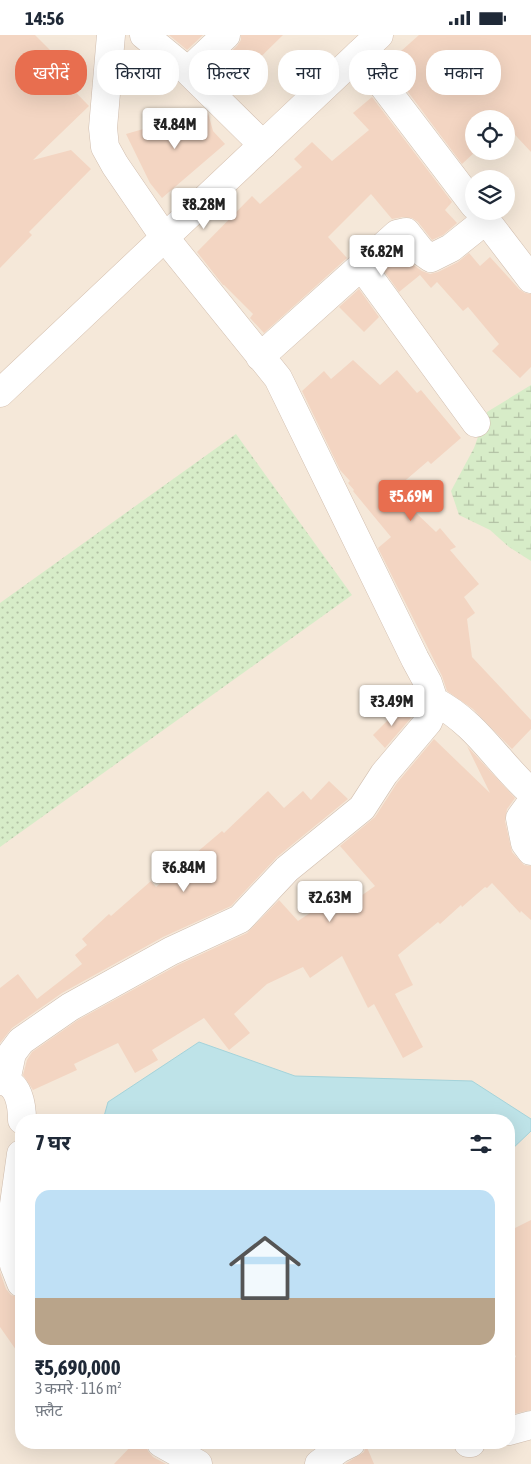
<!DOCTYPE html>
<html lang="hi">
<meta charset="utf-8">
<style>
:root{--surface:#fff;--page:#f2f2f3;--text:#1f2937;--muted:#747a83;--accent:#e86e4f}
body{margin:0;font-family:"Asap Condensed","Noto Sans Devanagari",sans-serif;background:var(--page);color:var(--text);height:100vh;display:flex;flex-direction:column;font-size:19px;white-space:nowrap}
*{box-sizing:border-box;margin:0}
p{font-size:16px;color:var(--muted)}
.icon{flex:none;width:28px;height:28px;fill:none;stroke:currentColor;stroke-width:2;stroke-linecap:round;stroke-linejoin:round}
.map{position:relative;flex:1;overflow:hidden}
.sheet{position:absolute;left:15px;top:1079px;width:500px;height:335px;display:flex;flex-direction:column;background:var(--surface);border-radius:20px;box-shadow:0 5px 20px #0002}
.sheet>*{flex:none}
.hud{position:absolute;left:15px;top:15px;width:501px;height:45px;display:flex;gap:10px}
.controls{position:absolute;left:465px;top:75px;display:grid;gap:10px}
.controls a{display:grid;place-items:center;width:50px;height:50px;border-radius:50%;background:var(--surface);box-shadow:0 5px 20px #0002;font-size:25px}
.price{position:absolute;translate:-50% -42px;padding:0 11px;border-radius:5px;background:#fff;color:#222;font-size:16px;line-height:32px;filter:drop-shadow(0 1px 2px #0008)}
.price::after{content:'';position:absolute;left:50%;top:30px;width:15px;height:11px;margin-left:-8px;background:inherit;clip-path:polygon(0 0,100% 0,50% 100%)}
.price.current{background:var(--accent);color:#fff}
ul{padding:0;list-style:none}
li{display:grid;align-content:center;gap:10px;height:265px;padding:0 20px}
li span{display:grid;place-items:center;height:155px;border-radius:15px;color:#555}
li>.icon{margin-inline-start:auto}
span .icon{width:90px;height:90px;fill:#fffc;stroke-width:1}
li b{font-size:21px}
h2{display:flex;justify-content:space-between;align-items:center;height:60px;padding:0 20px;font-size:21px}
.chip{padding:0 18px;border-radius:20px;background:var(--surface);box-shadow:0 5px 20px #0002;font-size:18px;line-height:45px}
.chip.current{background:var(--accent);color:#fff}
.status{display:flex;justify-content:space-between;align-items:center;height:35px;padding:0 25px;background:var(--surface);direction:ltr}
.status svg{height:14px;fill:currentColor}
.map>svg:first-child{display:block}
.residential{fill:#f5e8d9;fill-rule:evenodd}
.grass{fill:url(#grass-dots)}
.wetland{fill:url(#wetland-marsh)}
.water{fill:#bee3e8;stroke:#a4d3da}
.building{fill:#f3d5c2}
.lines{fill:none;stroke-linecap:round;stroke-linejoin:round}
.street-casing{stroke:#d1beaf;stroke-width:29}
.secondary-casing{stroke:#d6c0af;stroke-width:29}
.street{stroke:#fff;stroke-width:28}
.secondary{stroke:#fff;stroke-width:28}
</style>
<div class="status"><b>14:56</b><svg viewBox="0 0 49 12"><path d="M0 12V9h3v3zM5 12V6h3v6zM10 12V3h3v9zM15 12V0h3v12zM26 1h20v11H26zM47 4h2v5h-2z"/></svg></div>
<div class="map">
<svg width="531" height="1429" viewBox="0 0 531 1429">
<defs>
<pattern id="grass-dots" width="8" height="8" patternUnits="userSpaceOnUse" patternTransform="scale(1.25)"><rect width="8" height="8" fill="#d7ecc8"/><path d="M2 2h.1M6 6h.1" fill="none" stroke="#b3c2a5" stroke-width="1.8" stroke-linecap="round"/></pattern>
<pattern id="wetland-marsh" width="20" height="14" patternUnits="userSpaceOnUse" patternTransform="scale(1.25)"><rect width="20" height="14" fill="#d7ecc8"/><path d="M1 5h8M5 5V1M11 12h8M15 12V8" fill="none" stroke="#b3c2a5"/></pattern>
</defs>
<rect width="100%" height="100%" fill="#fdf6eb"/>
<path class="residential" d="M0,0H531V1429H0ZM474,84H506V116H474ZM474,144H506V176H474ZM21,1085H509V1408H21Z"/>
<path class="grass" d="M236,399L352,560L0,812V568Z"/>
<path class="wetland" d="M531,350V526L509,512L490,495L459,480L451,456L474,413L487,377Z"/>
<path class="water" d="M199,1007L295,1041L472,1046L531,1084V1096L509,1117V1085H103L108,1067Z"/>
<path class="building" d="M0,0H35L62,27L54,35L89,71L33,125L71,115L91,134L29,197L32,200L0,233Z
M169,0H203L187,15Z
M241,0H283L228,54L210,36L237,11L241,5Z
M419,0H531V117L506,90V84H474V116H476L462,129L396,41L401,36L394,28L402,20L400,17Z
M372,62L452,167L445,175L457,188L443,200L432,205L418,187L412,183L403,182L392,184L371,159L328,202L347,223L264,298L250,283L253,279L224,250H223L197,217L252,161L260,169L302,132L294,124L312,107L332,126L369,95L353,78Z
M206,76L208,78L213,96L225,109L162,163L150,148L126,99Z
M401,216L412,229L422,236L430,239L438,237L458,227L469,218L480,231L490,222L519,254L525,258L531,259V332L520,343L492,316L499,309L468,272L463,276L437,247L431,253L420,240L399,257L382,233Z
M359,254L379,282L364,297L339,272Z
M353,325L380,350L397,335L417,358L421,355L461,403L431,429L428,426L393,456L436,497L440,493L456,512L450,515L479,549L464,562L475,578L467,584L472,622L531,685V694L512,714L473,674L447,656L442,641L378,513L391,502L353,456L354,455L348,448L350,446L340,435L302,356L324,336L331,344Z
M401,672L411,683L385,713L373,700Z
M434,704L490,758L467,711L515,763L507,774L505,786L512,817L524,830L531,831V885L521,876L520,878L492,848L487,853L485,852L462,872L461,870L440,889L438,887L398,920L413,950L395,959L423,1012L403,1023L374,969L368,973L342,921L310,943L303,932L267,949L234,979L250,998L229,1015L204,983L152,1015L158,1025L135,1038L118,1008L74,1029L77,1035L33,1055L23,1040L27,1025L32,1017L78,985L178,930L247,898L279,865L298,886L322,870L330,883L375,851L340,811L375,782L397,748Z
M329,746L348,764L277,822L231,871L163,902L62,958L12,993L0,1008V953L18,939L37,964L82,929L75,920L87,910L82,904L109,879L111,881L151,846L156,852L222,796L224,798L268,756L284,773L303,756L311,765Z
M531,1185V1375L509,1380V1325L516,1322L509,1305V1196Z
M0,1237L6,1254L11,1260L21,1263V1322L0,1292Z
M134,1408H145L148,1416L153,1422L166,1429H114Z
M366,1410L374,1429H345L364,1417Z"/>
<g class="lines">
<defs>
<path id="street" d="M144,0L188,36L263,110
M359,19L474,170
M188,36L226,0
M479,176L531,244
M362,232L476,388
M260,322L397,199L406,197L421,216L431,223L451,213L486,185
M434,666C478,689 496,726 531,757
M531,768L520,783L525,808L531,816
M0,1046C19,1046 22,1071 22,1085
M6,1046L12,1018L21,1006L70,972L171,916L240,884L287,834L362,773L384,739L428,687L434,673V666L428,648L415,624L278,343L165,203L115,130L105,112L103,93L111,0
M21,1119L9,1205L14,1230L21,1248
M509,1396L531,1390
M161,1408L198,1429
M468,1408H471
M319,1429L339,1414L351,1408"/>
<path id="secondary" d="M0,358L379,0"/>
</defs>
<use href="#street" class="street-casing"/>
<use href="#secondary" class="secondary-casing"/>
<use href="#street" class="street"/>
<use href="#secondary" class="secondary"/>
</g>
</svg>
<div class="controls">
<a><svg class="icon" aria-label="locate" viewBox="0 0 24 24"><circle cx="12" cy="12" r="6"/><path d="M12 2v4M12 18v4M2 12h4M18 12h4"/></svg></a>
<a><svg class="icon" aria-label="layers" viewBox="0 0 24 24"><path d="M12 4l9 5-9 5-9-5zM3 14l9 5 9-5"/></svg></a>
</div>
<b class="price" style="left:175px;top:115px">₹4.84M</b>
<b class="price" style="left:204px;top:195px">₹8.28M</b>
<b class="price" style="left:382px;top:242px">₹6.82M</b>
<b class="price current" style="left:411px;top:487px">₹5.69M</b>
<b class="price" style="left:392px;top:692px">₹3.49M</b>
<b class="price" style="left:184px;top:858px">₹6.84M</b>
<b class="price" style="left:330px;top:888px">₹2.63M</b>
<div class="hud">
<a class="chip current">खरीदें</a>
<a class="chip">किराया</a>
<a class="chip">फ़िल्टर</a>
<a class="chip">नया</a>
<a class="chip">फ़्लैट</a>
<a class="chip">मकान</a>
</div>
<section class="sheet">
<h2>7 घर<svg class="icon" aria-label="filters" viewBox="0 0 24 24"><path d="M4 7h16M4 17h16"/><circle cx="9" cy="7" r="2"/><circle cx="15" cy="17" r="2"/></svg></h2>
<ul>
<li><span style="background:linear-gradient(#bfe0f5 70%,#b9a48a 0)"><svg class="icon" aria-label="home" viewBox="0 0 24 24"><path d="M3 11l9-7 9 7M6 9v11h12V9"/></svg></span><div><b>₹5,690,000</b><p>3 कमरे · 116 m²</p><p>फ़्लैट</p></div></li>
</ul>
</section>
</div>
